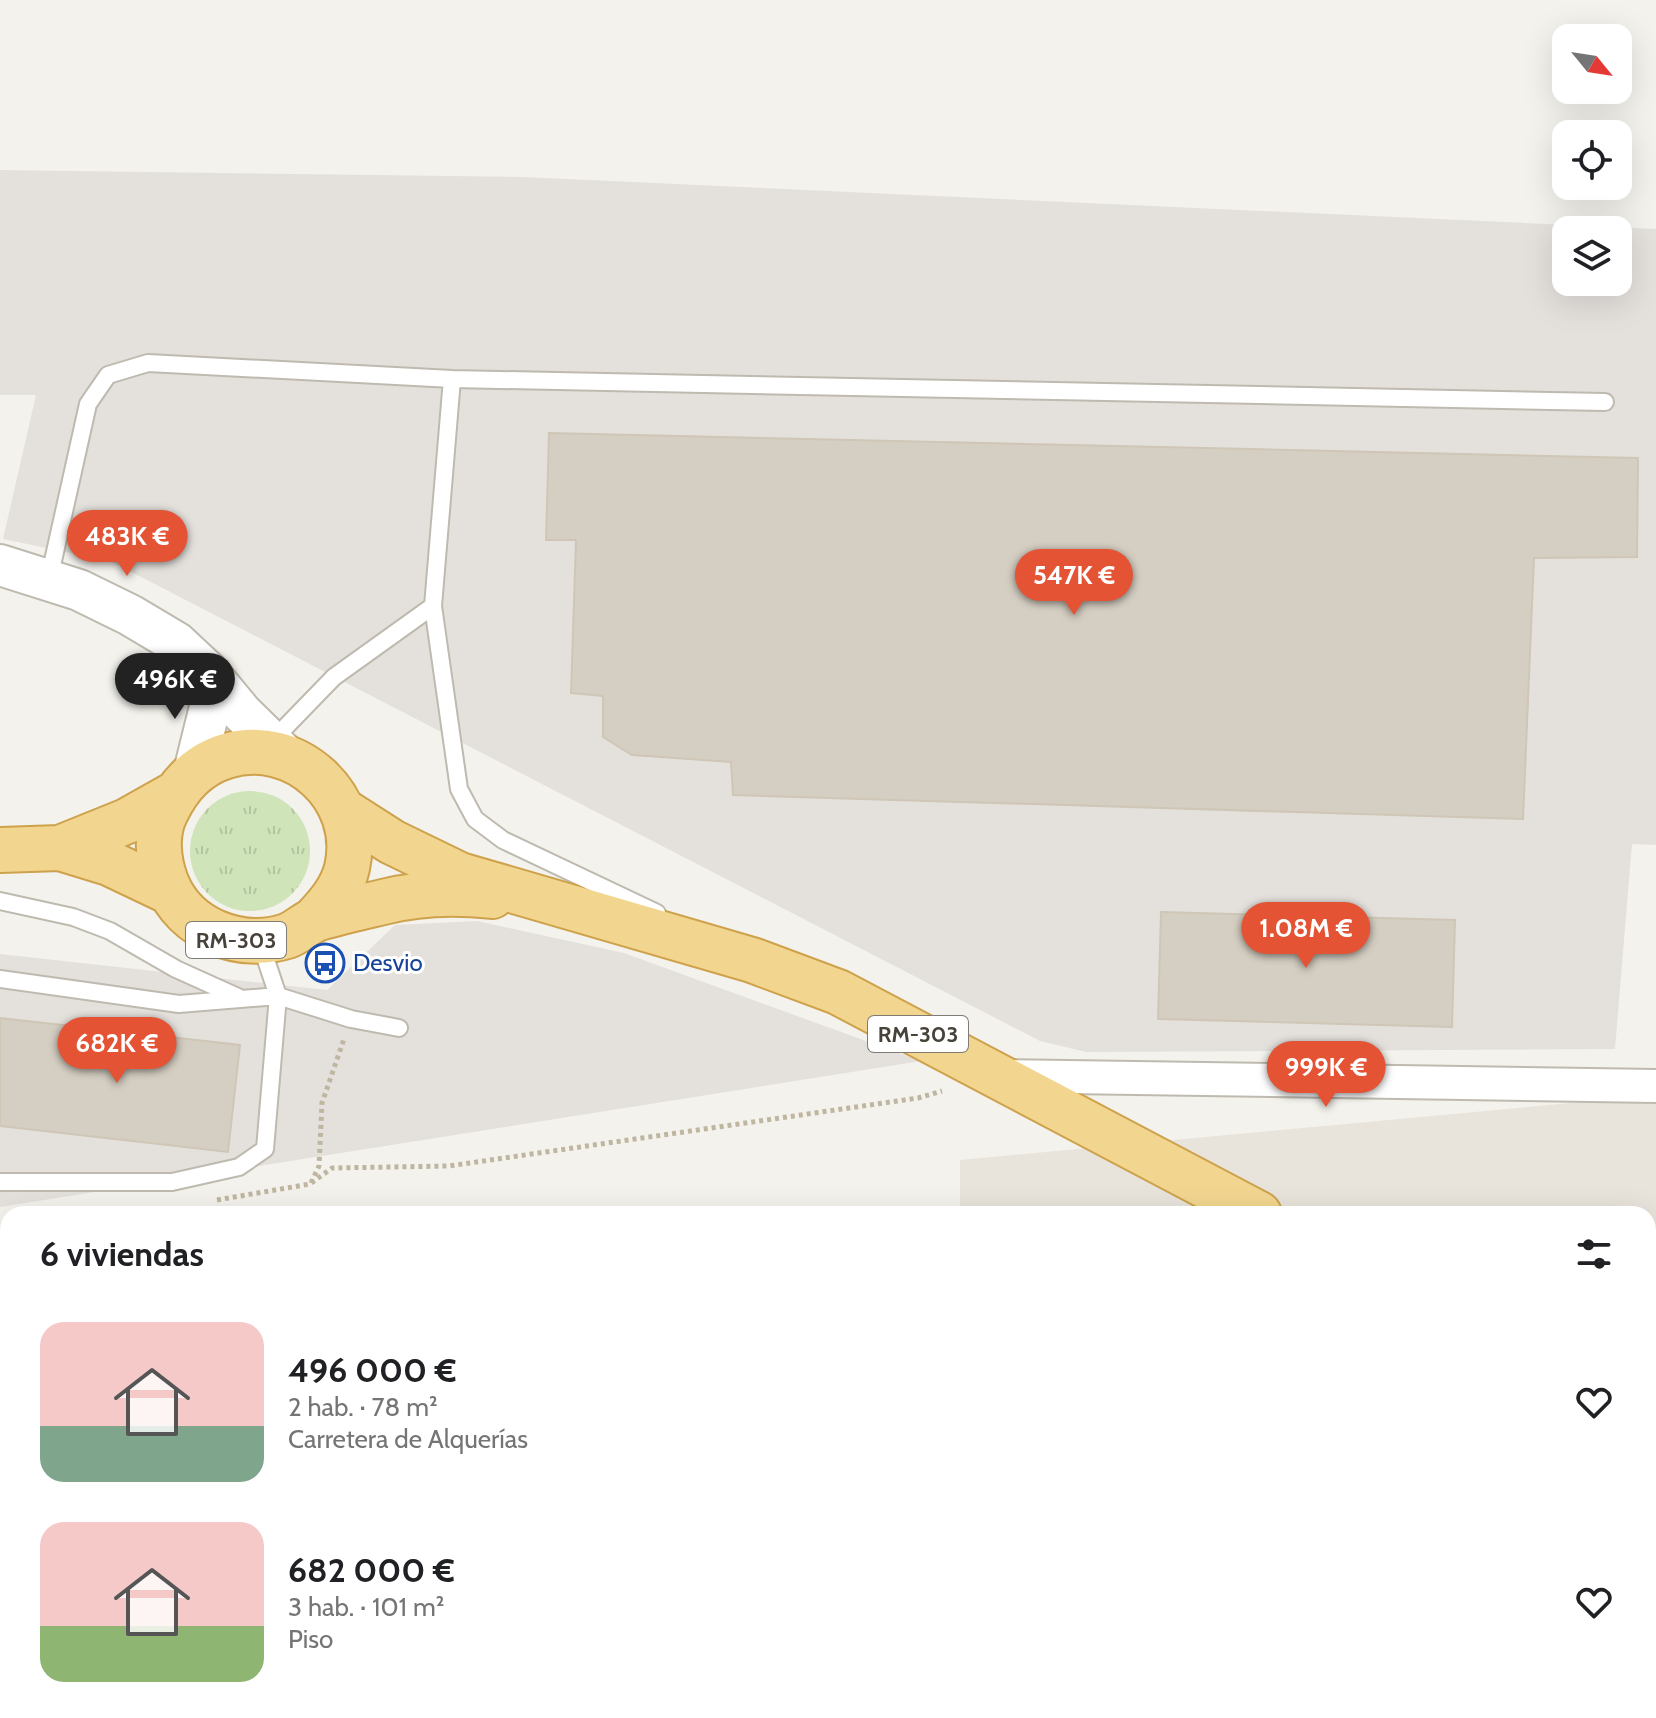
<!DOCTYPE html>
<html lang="es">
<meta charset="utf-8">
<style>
:root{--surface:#fff;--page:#f6f6f6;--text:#202124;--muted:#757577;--accent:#e35334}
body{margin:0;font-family:Cabin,sans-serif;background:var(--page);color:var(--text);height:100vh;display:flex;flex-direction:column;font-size:30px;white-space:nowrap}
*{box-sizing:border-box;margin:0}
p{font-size:26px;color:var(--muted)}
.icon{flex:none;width:44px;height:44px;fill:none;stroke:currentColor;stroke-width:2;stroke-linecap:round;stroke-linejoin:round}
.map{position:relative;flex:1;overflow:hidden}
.drawer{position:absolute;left:0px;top:1206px;width:1656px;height:512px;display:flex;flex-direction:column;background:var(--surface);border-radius:24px 24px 0 0;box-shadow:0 8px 32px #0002}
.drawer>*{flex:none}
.needle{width:52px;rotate:120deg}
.tools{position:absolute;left:1552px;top:24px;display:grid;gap:16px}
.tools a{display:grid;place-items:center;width:80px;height:80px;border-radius:16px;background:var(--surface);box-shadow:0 8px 32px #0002;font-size:40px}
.price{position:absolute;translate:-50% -68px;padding:0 18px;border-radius:28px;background:var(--accent);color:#fff;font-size:26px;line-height:52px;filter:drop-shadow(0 2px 4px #0008)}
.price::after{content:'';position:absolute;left:50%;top:48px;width:24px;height:18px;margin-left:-12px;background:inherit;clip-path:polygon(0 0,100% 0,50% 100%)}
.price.selected{background:#222;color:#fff}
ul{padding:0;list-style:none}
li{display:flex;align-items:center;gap:24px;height:200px;padding:0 40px}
li span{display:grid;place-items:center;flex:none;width:224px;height:160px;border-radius:24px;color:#555}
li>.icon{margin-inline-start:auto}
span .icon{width:96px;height:96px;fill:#fffc;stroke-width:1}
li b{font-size:34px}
h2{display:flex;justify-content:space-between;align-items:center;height:96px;padding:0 40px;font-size:34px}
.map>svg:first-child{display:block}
.residential{fill:#e8e4db}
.industrial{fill:#e4e1dd;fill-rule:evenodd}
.grass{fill:url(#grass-tufts)}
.building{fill:#d5cec2;stroke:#cfc6b6;stroke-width:2}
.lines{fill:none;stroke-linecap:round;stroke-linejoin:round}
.service-casing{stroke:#bfbaaf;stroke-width:20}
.minor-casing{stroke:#bfbaaf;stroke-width:36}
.tertiary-casing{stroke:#bfbaaf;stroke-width:44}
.trunk-casing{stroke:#cea24c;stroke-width:48}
.path{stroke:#bfb6a2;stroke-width:5;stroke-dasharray:4 4;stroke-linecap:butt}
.service{stroke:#fff;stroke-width:16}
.minor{stroke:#fff;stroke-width:32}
.tertiary{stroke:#fff;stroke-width:40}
.trunk{stroke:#f2d690;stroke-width:44}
.labels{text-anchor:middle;stroke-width:6;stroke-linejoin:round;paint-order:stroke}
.shield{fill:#fff;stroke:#7f7b75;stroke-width:2}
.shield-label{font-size:22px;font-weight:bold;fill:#48433a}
.transit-label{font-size:24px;fill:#164399;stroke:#fff;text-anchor:start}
</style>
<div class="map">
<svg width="1656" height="1718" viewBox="0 0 1656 1718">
<defs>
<pattern id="grass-tufts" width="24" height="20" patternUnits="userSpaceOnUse" patternTransform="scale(2)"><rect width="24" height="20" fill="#cfe4b9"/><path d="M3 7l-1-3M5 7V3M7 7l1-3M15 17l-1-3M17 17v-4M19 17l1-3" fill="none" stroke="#b3c5a0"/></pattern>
</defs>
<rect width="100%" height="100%" fill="#f4f2ec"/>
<path class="residential" d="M1656,1095V1718H1460V1710H1648V1214H960V1160Z"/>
<path class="industrial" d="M0,170L523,177L1656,229V845L1632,844L1615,1049L1086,1052L1040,1041L110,561L3,539L36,395H0ZM1566,230H1618V282H1566Z
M477,921L624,953L921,1061L0,1207V954L327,990L395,925Z"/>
<path class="grass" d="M190 851a60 60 0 1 1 120 0a60 60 0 1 1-120 0Z"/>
<path class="building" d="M549,433L1638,458L1637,557L1534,558L1523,819L733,795L731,762L632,755L603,737V696L571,693L576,540H546Z
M1161,912L1455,920L1452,1027L1158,1019Z
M0,1018L240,1045L228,1152L0,1126Z"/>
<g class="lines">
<defs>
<path id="service" d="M452,379L1605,402
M49,579L88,404L108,375L148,363L452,379L433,606L459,789L475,819L503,840L657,913
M270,743L334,677L433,606
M0,901L73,917L110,931L176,969L238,997
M0,979L179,1004L278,996L351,1019L399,1028
M0,1182H172L239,1167L265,1149L278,996L260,942"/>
<path id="minor" d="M1005,1076L1656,1086"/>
<path id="tertiary" d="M0,565L79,590L130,615L177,643L208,672L242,713L286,756
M194,772L212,699L208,672"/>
<path id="trunk" d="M342,810L392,842L460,875L752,960L838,992L1259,1214
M60,848L127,821L175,794
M0,850L60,848L109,863L170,892
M315,919C329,904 342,889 347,868C363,797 295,735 226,756C197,765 179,785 166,812C155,833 158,861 166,882C185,930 240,951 287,936C298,932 307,922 319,918C340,912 362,907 383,902C418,893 456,892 492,896
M1648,1419L1656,1423"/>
</defs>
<use href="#service" class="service-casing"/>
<use href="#minor" class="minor-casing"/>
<use href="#tertiary" class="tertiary-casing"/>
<use href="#trunk" class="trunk-casing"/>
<path class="path" d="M311,1183L319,1166L322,1103L344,1039
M217,1200L310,1184L332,1168L449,1166L918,1098L942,1091
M134,1214L164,1209
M0,1237L8,1235
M0,1714L20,1718"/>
<use href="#service" class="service"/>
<use href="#minor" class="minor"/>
<use href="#tertiary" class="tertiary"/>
<use href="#trunk" class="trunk"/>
</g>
<defs>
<symbol id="bus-ring" viewBox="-11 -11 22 22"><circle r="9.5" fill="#fff" stroke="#1a4fb4" stroke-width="1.5"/><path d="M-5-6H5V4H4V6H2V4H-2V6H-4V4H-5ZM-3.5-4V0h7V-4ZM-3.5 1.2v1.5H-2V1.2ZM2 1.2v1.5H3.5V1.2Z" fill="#1a4fb4"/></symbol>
</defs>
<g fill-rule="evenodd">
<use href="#bus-ring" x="303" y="941" width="44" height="44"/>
</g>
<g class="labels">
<g class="shield">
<rect x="186" y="922" width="100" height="36" rx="6"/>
<rect x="868" y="1016" width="100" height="36" rx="6"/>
</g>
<g class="shield-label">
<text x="236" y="948">RM-303</text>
<text x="918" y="1042">RM-303</text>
</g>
<g class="transit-label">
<text x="353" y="971">Desvio</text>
</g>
</g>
</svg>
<div class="tools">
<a><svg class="needle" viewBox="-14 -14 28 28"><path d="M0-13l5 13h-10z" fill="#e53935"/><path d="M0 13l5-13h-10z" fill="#757577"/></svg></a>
<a><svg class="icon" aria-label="locate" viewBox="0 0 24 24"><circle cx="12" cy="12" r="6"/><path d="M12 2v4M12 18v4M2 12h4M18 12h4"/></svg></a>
<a><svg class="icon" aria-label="layers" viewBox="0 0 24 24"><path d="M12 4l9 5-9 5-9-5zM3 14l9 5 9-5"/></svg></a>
</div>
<b class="price" style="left:127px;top:578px">483K €</b>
<b class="price" style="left:1074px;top:617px">547K €</b>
<b class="price selected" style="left:175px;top:721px">496K €</b>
<b class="price" style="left:1306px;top:970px">1.08M €</b>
<b class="price" style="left:117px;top:1085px">682K €</b>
<b class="price" style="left:1326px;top:1109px">999K €</b>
<section class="drawer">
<h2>6 viviendas<svg class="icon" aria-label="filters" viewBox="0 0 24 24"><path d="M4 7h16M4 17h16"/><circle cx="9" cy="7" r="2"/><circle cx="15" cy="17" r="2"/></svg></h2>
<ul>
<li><span style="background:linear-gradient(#f6c9c9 65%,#7fa58c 0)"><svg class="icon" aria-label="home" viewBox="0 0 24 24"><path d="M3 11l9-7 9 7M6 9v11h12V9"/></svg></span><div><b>496 000 €</b><p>2 hab. · 78 m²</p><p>Carretera de Alquerías</p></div><svg class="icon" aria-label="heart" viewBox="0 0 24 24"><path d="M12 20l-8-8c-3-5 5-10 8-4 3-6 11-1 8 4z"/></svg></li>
<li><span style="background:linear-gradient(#f6c9c9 65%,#8fb573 0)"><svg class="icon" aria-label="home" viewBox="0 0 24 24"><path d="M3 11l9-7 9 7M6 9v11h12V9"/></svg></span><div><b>682 000 €</b><p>3 hab. · 101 m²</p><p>Piso</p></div><svg class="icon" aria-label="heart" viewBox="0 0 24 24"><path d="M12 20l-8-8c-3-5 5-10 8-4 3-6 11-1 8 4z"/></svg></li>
</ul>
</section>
</div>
